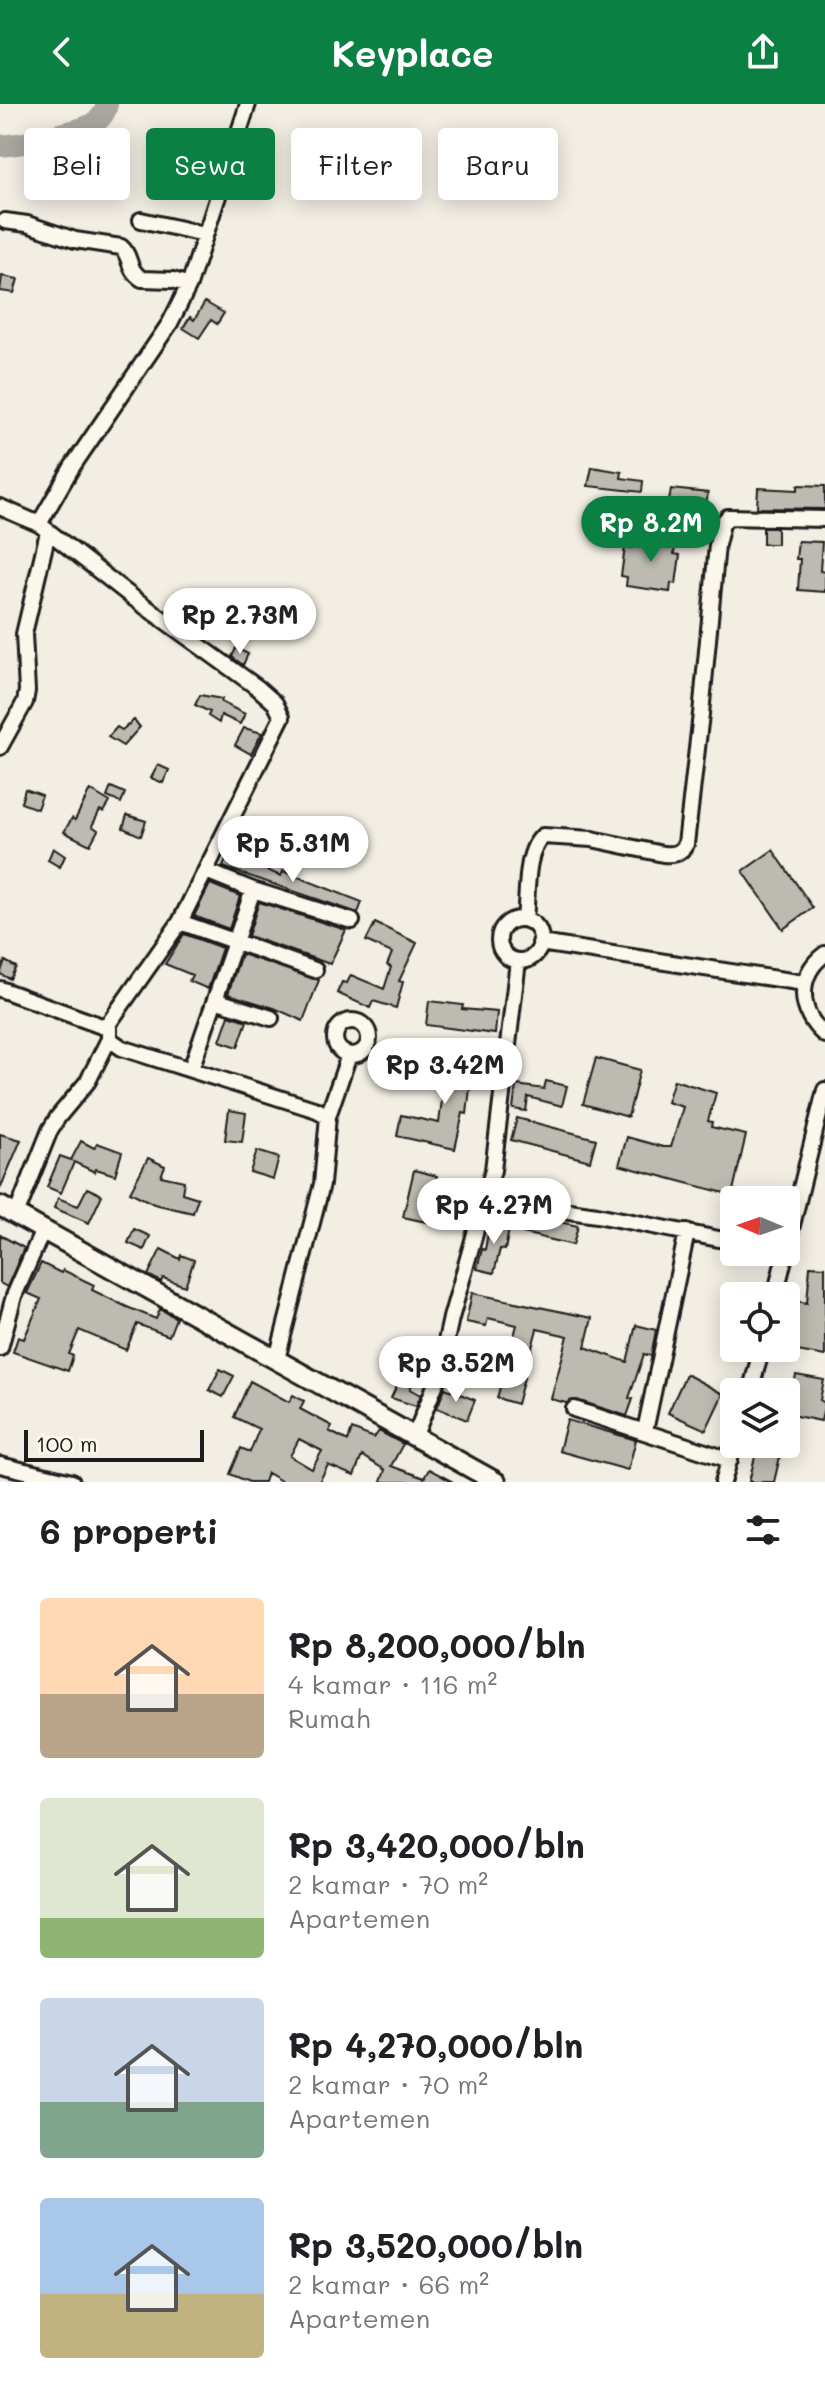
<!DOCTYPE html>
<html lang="id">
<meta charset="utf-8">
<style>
:root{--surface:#fff;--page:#f6f6f6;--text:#202124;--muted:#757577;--accent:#0b8043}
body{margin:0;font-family:Mali,sans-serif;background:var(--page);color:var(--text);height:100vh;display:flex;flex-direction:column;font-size:30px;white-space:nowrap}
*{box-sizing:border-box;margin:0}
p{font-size:26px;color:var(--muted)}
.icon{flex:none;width:44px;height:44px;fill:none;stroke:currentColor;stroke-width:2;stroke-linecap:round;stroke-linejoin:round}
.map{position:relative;height:1378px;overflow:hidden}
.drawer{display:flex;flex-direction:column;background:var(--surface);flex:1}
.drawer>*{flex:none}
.hud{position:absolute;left:24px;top:24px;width:778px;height:72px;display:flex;gap:16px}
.needle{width:52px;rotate:272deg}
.controls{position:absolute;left:720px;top:1082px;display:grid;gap:16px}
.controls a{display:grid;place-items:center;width:80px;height:80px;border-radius:8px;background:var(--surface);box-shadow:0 4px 20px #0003;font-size:40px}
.scale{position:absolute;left:24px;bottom:20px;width:180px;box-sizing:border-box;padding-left:8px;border:4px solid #1c1c1c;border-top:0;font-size:22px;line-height:28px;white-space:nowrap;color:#1c1c1c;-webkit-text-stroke:6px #fbf7ec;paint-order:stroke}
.price{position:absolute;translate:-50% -68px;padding:0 18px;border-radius:28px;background:#fff;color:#222;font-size:26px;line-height:52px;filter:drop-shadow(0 2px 4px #0008)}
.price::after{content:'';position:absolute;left:50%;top:48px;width:24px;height:18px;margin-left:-12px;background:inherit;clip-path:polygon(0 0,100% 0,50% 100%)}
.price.selected{background:var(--accent);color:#fff}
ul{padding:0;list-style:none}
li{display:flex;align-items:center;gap:24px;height:200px;padding:0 40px}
li span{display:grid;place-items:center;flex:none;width:224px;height:160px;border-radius:8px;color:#555}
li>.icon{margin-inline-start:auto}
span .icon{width:96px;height:96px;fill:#fffc;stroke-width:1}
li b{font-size:34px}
h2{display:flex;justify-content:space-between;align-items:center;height:96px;padding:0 40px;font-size:34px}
.tag{padding:0 28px;border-radius:8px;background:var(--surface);box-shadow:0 4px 20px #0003;font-size:28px;line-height:72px}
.tag.selected{background:var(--accent);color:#fff}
header{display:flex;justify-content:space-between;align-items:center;height:104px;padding:0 40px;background:var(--accent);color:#fff;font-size:36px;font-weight:700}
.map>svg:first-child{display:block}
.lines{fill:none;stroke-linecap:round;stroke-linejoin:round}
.river{stroke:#a9a6a0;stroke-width:22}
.building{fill:#bdbab1;stroke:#1c1c1c;stroke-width:2;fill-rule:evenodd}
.street-casing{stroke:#1c1c1c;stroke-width:20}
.secondary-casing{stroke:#1c1c1c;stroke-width:24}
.street{stroke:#fbf7ec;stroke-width:14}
.secondary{stroke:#fbf7ec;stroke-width:18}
</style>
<header><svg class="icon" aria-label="back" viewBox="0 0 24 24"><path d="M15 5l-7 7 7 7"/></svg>Keyplace<svg class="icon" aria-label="share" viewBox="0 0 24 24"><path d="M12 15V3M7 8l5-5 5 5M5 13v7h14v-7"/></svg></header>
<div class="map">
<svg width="825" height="1378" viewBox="0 0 825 1378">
<rect width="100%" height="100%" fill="#f2eee4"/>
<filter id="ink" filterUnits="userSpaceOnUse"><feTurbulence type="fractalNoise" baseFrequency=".0125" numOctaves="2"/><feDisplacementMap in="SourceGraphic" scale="16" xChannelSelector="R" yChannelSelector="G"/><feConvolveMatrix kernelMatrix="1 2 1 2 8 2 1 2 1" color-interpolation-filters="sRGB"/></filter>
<g filter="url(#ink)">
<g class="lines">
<path class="river" d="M0,42C24,40 34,37 56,31C76,25 102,25 107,0"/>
</g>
<path class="building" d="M2,172L18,175L14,189L0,187Z
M205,198L224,209L217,220L211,216L199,234L183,224L190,213L194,216Z
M592,363L622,368L621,374L643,377L642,388L588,382Z
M798,381L825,382V405L757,404L758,384L798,386Z
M671,385L708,389L705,409L690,406L691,400L669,397Z
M763,424H777V440H763Z
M634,431L676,437L674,450L680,451L676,480L671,479L670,488L626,482L627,473L621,472L625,443L632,444Z
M798,437L822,438L820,467L825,468V488L798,486L800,455H796Z
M236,544L248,550L243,561L232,553Z
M200,591L222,595L221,598L245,610L240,620L221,611L219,619L208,612L210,608L195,601Z
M134,616L140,623L123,642L108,633L117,623L122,626Z
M244,624L262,629L251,650L235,641Z
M158,661L169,666L163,679L151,674Z
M111,683L125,689L121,699L107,693Z
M25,685L42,691L37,705L21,699Z
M90,686L110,698L104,708L100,706L92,722L98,726L90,741L64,728L72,714L75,716Z
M127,711L146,717L141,732L123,724Z
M53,744L65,752L60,763L48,756Z
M773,746L813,804L783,825L743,767Z
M228,750L281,772L283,767L362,798L358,809L223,763Z
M210,780L240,792L229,825L194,812Z
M259,798L346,826L330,860L248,832Z
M375,819L417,839L399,877L403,878L396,904L373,897L370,904L337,889L342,878L347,879L351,871L384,885L391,863L387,861L392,849L366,837Z
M184,830L222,844L208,885L189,877L192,871L165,860Z
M241,850L319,876L303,917L274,904L228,890Z
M5,857L16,863L10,875L0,870Z
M429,897L463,901L462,905L497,908L495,930L426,921Z
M229,911L247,917L238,943L220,937Z
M448,947L474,950L467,1010L463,1009L455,1045L397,1032L401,1011L439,1019Z
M596,954L640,966L628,1013L583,1000Z
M674,976L716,989L708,1017L712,1018L711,1023L746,1031L732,1091L619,1061L627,1033L663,1043H671L683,1003L667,998Z
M546,977L567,982L562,1002L528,993L526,1007L513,1005L516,981L544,985Z
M229,1006L246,1009L242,1038L225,1036Z
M517,1014L596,1035L590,1057L511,1036Z
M0,1030L21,1036L0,1085Z
M81,1037L94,1044L97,1039L122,1048L115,1071L96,1065L95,1068L74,1058L61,1089L47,1083L60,1052L71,1056Z
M257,1047L279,1054L273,1075L250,1068Z
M148,1054L165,1062L161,1072L184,1077L182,1089L198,1094L193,1109L154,1100L130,1088Z
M414,1066L437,1072L426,1118L403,1113Z
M87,1084L102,1091L89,1119L54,1104L58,1094L78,1102Z
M527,1111L578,1122L573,1141L523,1129Z
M490,1117L510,1120L505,1146L500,1145L494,1169L477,1165L482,1145L485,1146Z
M134,1125L150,1132L144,1146L128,1139Z
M0,1131L24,1144L7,1183L0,1179Z
M161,1145L180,1155L181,1151L194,1156L185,1182L163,1174L161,1178L148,1171Z
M41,1159L61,1169L63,1166L94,1181L92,1186L127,1203L156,1215L160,1205L176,1214L169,1232L137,1220L126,1246L79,1226L69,1250L73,1252L68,1267L13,1248L18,1233L24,1235L41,1195L27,1189Z
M810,1162L825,1163V1252L786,1245V1230L790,1231L796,1197L807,1199Z
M472,1189L592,1214L585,1243L627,1258L636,1221L656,1226L651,1252L644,1250L629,1294L633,1295L627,1312L577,1296L566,1299L551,1295L568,1232L537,1225L517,1300L497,1294L517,1221L488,1214L486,1222L466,1218Z
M220,1265L234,1272L223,1293L209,1286Z
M686,1270L723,1290L706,1326L668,1309Z
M402,1271L414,1276L410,1285L421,1291L416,1302L391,1294Z
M796,1271L824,1276L820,1296L825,1299L821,1317L786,1310V1289L792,1290Z
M250,1277L289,1298L293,1291L304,1297L300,1305L332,1322L329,1327L348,1337L352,1325L374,1334L379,1327L403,1340L391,1362L424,1374L429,1365L453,1378H381L385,1366L362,1352L354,1372L328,1361L319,1378H283L267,1369L264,1378H249L230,1370L241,1344L250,1348L259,1325L234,1313ZM299,1335L322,1347L312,1365L290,1352Z
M445,1284L475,1296L467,1316L437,1304Z
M567,1316L636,1336L628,1366L559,1347Z
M758,1340H783L774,1378H749Z"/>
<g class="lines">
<defs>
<path id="street" d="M141,116L204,130
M5,117L27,120L75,136L121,143C132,152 126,165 142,175L173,176L189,181
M0,403L39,420L132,493L258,584L275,599L282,613L180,818L109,919V935L88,977L58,1013L50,1026L16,1111
M39,420L72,363L170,219L189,181L248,0
M0,643L25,598L27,587L24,530L48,428
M206,767L253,786L352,817
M525,815C528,792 524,748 543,732L592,735L663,750C674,751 680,750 686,740L701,610L717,441L722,420L728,413L825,415
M499 836a21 21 0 1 1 42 0a21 21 0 1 1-42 0Z
M180,818L315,866
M540,839L804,879
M825,850C796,871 798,909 825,931
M0,885L107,924
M215,896L271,914
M335 934a17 17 0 1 1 34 0a17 17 0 1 1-34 0Z
M109,935L122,944L317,1006L328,1012L322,1080L277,1255
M191,965L253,786
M328,1012L349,951
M486,1095L597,1111L734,1138
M786,1146L825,986
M775,1192L785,1151L775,1148
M0,1244L14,1192L43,1126
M750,1288L762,1244
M574,1305L730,1356
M645,1327L687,1128
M414,1334L438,1274L451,1214L493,1066L518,857
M0,1361L72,1378
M723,1378L734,1340"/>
<path id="secondary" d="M0,1102L496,1378"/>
</defs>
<use href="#street" class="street-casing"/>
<use href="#secondary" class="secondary-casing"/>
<use href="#street" class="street"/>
<use href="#secondary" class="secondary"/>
</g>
</g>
</svg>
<div class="controls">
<a><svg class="needle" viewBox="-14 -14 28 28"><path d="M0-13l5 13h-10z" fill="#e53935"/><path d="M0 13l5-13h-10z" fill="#757577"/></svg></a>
<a><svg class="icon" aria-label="locate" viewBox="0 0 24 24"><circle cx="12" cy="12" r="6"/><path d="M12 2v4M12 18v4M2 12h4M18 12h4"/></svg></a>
<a><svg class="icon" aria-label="layers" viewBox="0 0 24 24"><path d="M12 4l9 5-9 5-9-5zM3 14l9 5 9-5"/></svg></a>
</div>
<div class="scale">100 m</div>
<b class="price selected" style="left:651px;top:460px">Rp 8.2M</b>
<b class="price" style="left:240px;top:552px">Rp 2.73M</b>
<b class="price" style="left:293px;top:780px">Rp 5.31M</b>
<b class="price" style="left:445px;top:1002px">Rp 3.42M</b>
<b class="price" style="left:494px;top:1142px">Rp 4.27M</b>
<b class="price" style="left:456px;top:1300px">Rp 3.52M</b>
<div class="hud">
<a class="tag">Beli</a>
<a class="tag selected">Sewa</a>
<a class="tag">Filter</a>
<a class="tag">Baru</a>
</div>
</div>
<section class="drawer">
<h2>6 properti<svg class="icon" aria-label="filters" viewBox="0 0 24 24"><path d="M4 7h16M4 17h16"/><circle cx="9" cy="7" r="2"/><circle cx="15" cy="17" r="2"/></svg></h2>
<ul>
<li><span style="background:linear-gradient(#ffd9b3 60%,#b9a48a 0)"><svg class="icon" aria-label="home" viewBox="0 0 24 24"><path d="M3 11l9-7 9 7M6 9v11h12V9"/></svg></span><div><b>Rp 8,200,000/bln</b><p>4 kamar · 116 m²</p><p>Rumah</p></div></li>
<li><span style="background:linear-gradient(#dfe7d0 75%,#8fb573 0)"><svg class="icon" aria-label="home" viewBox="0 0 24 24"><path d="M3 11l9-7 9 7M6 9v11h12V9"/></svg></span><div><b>Rp 3,420,000/bln</b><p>2 kamar · 70 m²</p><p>Apartemen</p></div></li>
<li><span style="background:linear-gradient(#c9d6e8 65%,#7fa58c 0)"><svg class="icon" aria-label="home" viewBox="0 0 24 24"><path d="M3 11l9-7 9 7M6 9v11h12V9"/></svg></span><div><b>Rp 4,270,000/bln</b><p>2 kamar · 70 m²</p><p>Apartemen</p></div></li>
<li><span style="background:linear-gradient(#a9c7e8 60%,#c2b280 0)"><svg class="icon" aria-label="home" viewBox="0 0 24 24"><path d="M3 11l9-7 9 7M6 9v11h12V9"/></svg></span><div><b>Rp 3,520,000/bln</b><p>2 kamar · 66 m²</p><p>Apartemen</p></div></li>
</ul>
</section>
